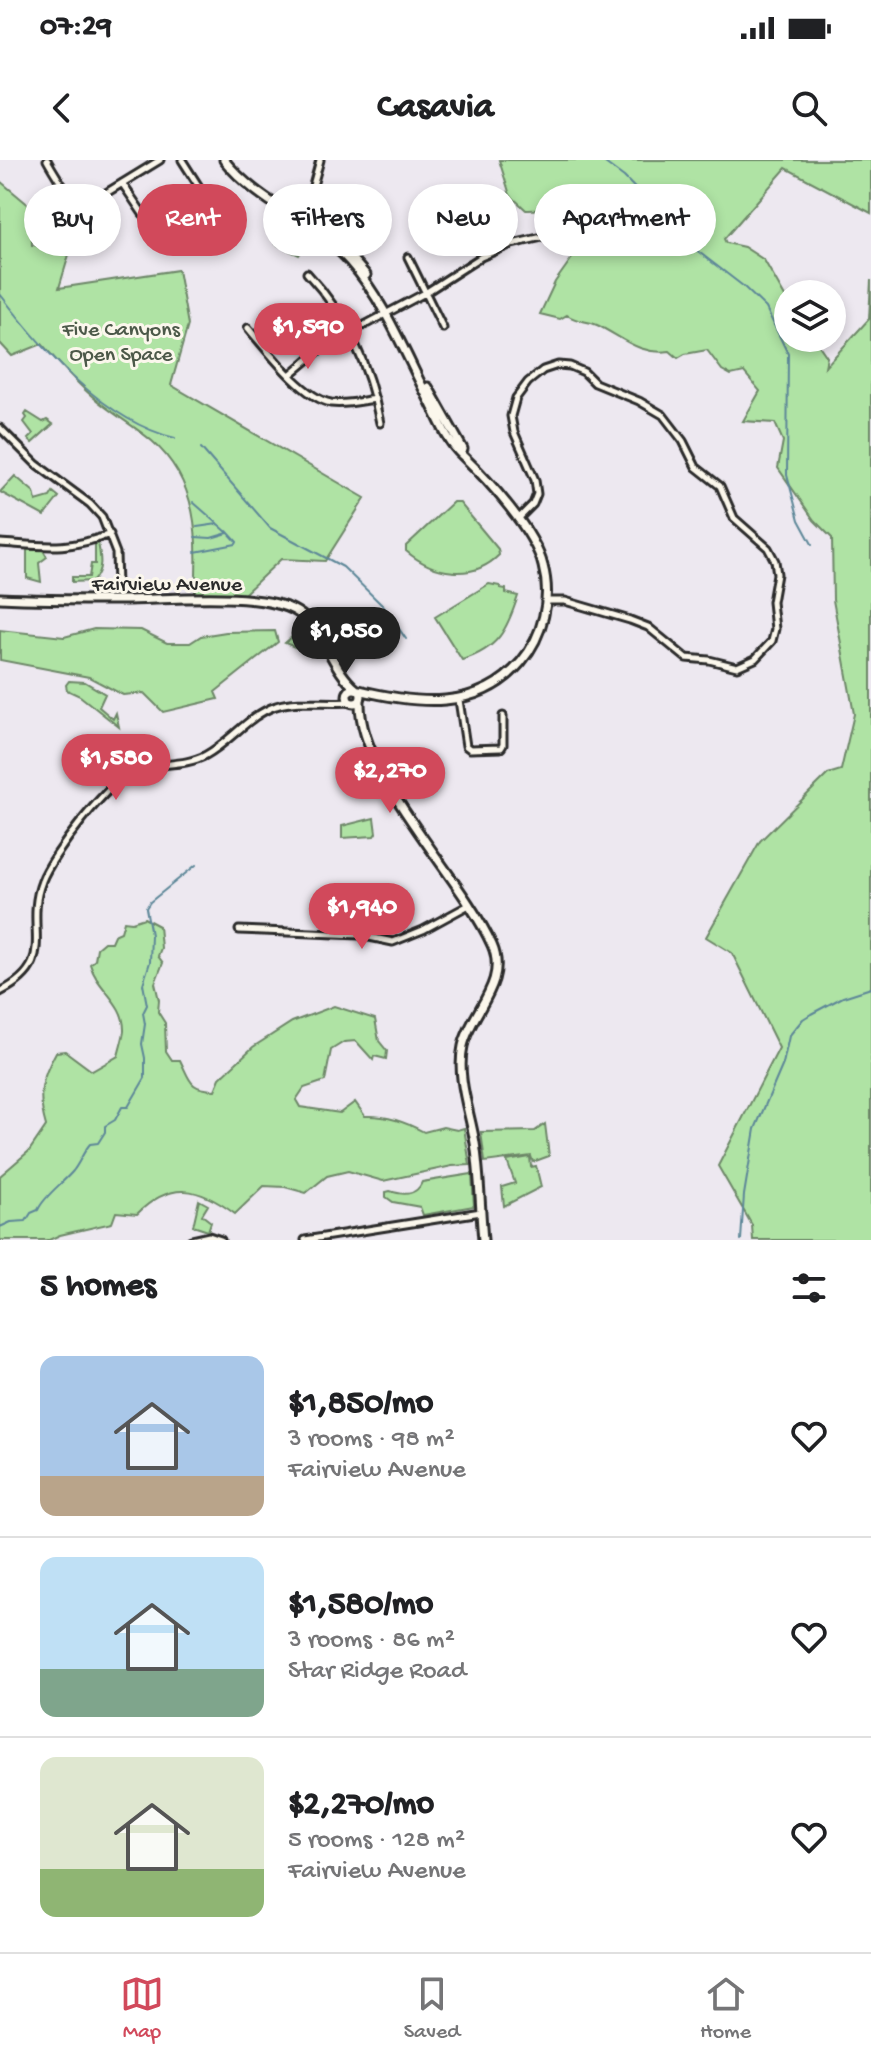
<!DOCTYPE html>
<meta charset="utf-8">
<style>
:root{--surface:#fff;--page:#f2f2f2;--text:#202124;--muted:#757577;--line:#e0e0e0;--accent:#d1495b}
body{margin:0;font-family:"Gochi Hand",sans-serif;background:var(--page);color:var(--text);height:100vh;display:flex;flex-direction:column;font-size:30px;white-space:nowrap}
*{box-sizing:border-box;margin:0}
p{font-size:26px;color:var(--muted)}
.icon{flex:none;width:44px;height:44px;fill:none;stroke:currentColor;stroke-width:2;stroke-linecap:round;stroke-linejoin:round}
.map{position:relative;height:1080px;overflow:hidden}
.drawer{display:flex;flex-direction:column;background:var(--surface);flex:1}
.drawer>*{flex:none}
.hud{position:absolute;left:24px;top:24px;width:824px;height:72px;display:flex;gap:16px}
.controls{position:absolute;left:774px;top:120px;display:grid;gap:16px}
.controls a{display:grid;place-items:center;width:72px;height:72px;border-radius:50%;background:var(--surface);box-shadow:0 4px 12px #0003;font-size:40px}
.price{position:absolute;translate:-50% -68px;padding:0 18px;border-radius:28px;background:var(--accent);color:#fff;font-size:26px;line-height:52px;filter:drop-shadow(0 2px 4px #0008)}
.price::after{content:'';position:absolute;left:50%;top:48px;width:24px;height:18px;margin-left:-12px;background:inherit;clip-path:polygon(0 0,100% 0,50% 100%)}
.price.current{background:#222;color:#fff}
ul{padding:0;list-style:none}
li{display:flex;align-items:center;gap:24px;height:200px;padding:0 40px}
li+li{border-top:2px solid var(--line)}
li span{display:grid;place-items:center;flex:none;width:224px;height:160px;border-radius:16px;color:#555}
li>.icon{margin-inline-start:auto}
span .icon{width:96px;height:96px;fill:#fffc;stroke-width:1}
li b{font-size:34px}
h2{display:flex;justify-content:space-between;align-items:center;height:96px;padding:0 40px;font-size:34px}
.pill{padding:0 28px;border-radius:36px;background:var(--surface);box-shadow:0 4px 12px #0003;font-size:28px;line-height:72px}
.pill.current{background:var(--accent);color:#fff}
.status{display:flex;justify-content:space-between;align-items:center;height:56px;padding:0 40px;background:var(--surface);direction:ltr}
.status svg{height:22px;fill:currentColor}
header{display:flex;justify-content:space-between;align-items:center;height:104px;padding:0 40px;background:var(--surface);font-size:36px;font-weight:700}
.menu{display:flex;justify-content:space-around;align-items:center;height:112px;border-top:2px solid var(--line);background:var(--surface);font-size:22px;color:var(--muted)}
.menu a{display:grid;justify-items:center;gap:4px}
.menu .current{color:var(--accent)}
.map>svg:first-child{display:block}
.green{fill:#afe3a4;stroke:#6d8768;stroke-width:2}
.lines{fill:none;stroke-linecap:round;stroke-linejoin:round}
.stream{stroke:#5d8798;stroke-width:2}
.street-casing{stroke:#2b2b2b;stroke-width:11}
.secondary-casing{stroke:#2b2b2b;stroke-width:13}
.street{stroke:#fbf7ec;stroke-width:5}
.secondary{stroke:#fbf7ec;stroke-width:7}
.labels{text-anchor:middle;stroke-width:6;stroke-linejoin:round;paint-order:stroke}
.park-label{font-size:22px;fill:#4c5949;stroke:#fbf7ec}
.street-label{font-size:22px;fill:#2b2b2b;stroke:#fbf7ec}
</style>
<div class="status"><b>07:29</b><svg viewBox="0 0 49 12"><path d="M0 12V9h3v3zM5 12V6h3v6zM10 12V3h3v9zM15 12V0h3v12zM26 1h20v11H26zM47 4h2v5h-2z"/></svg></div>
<header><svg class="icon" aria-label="back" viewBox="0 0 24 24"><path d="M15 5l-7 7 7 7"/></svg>Casavia<svg class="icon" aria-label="search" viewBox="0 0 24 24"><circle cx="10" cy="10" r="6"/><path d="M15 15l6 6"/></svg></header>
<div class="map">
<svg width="871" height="1080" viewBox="0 0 871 1080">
<rect width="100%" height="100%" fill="#ede8f0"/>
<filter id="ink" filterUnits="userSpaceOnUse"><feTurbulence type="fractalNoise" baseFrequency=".0125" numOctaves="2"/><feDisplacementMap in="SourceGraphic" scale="16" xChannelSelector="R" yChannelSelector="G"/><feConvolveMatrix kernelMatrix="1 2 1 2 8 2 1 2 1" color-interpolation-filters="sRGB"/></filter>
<g filter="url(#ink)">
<path class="green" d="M499,0H871V53L786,8L724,79L726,83L744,87L764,100L788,142V178H814L827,197L825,207L869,159L871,120V1080H753L752,1065L718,1006L779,888L732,793L706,777L760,681L828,614L841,610L854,554L833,440L832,378L814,360L778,308L783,281L775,263L743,261L760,231L744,212L731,215L722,210L707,190L685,194L678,198L670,191C640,196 622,177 597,165C586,160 579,163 567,155L560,159L540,154L555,122L577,91L578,75C572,70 570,65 565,58C557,47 539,50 526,50L510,35Z
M0,21L31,47L32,85L71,88L59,128L178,110L188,165L171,225L365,338L325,401L281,399L244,434L195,433C199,378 198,321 152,281C133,265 111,253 93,237C74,221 58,202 42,184L12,196L0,183Z
M282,73L305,84L299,95L276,84Z
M27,252L43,262L47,260L53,264L32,283L28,279L33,274L24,262L27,258L25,255Z
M15,316L34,332L36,341L50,337L53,332L59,337L44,356L0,332Z
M453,342H459L498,389L499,395C472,422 433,414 406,391V386Z
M98,383C101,398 103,410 93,421L72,422V417H89L91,404H95V384Z
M27,390H43L47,397L39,403L41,422L27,418Z
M489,424L500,426V428L506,429V433L518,436C507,470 498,489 462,500L435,457Z
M94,469L141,470L167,483H190L201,476L226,472L275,471L278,482L215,532L218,539L163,552L144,533L123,535L89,517L0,500V470L64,477Z
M301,469L312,489L309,493L285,483Z
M69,521L85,522L105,534L99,547L113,559L116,553L119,567L80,536L67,530L66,525Z
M374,658L376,673L374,676L342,678V666Z
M144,758L159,766L161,788L158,796L163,803L155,823L159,840L158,852L165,863L166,891L172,900H180C191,922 189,929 215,930L220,918L253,887L292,862L334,846L375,859L379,881L387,891L386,899L374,896L373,900L356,881L344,882L331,890L325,921L304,928L296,940L300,947L340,953L355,942L365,956C386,955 406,962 424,972L443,967L457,970L464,968L470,1005L452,1006L383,1021L348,1011L327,1016L306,1033L285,1027L264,1026L235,1054C199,1027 171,1020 137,1054L116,1052L112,1063L60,1075L49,1080H0V1016L29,991L46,966C37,935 41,919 56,892L65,891L92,911L118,896C120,888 123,879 124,871C125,842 97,830 90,804L95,800L97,788L104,782H111L114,775L121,772L124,761L132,762Z
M545,964L549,996L533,1002L531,996L485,1002L481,972L535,971Z
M530,997L531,1007L536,1006L541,1027L504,1046L502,1027L515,1023L507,1001Z
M472,1014L474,1046L423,1055L420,1047L393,1042L386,1037V1032L390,1031C402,1035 416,1037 422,1022Z
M199,1040L208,1045L202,1055L211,1062L208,1071L193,1066Z"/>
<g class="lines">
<path class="stream" d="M601,0L624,17L691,86L743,126L766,148L788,194L787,315L799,360L812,384
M0,134C43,190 104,261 175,278
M201,288L270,368L343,407L384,447L406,479
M193,342L217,363
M195,377L211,378L228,373L218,364L197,367
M195,392L236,384L237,382L227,371
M0,1067L11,1062L26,1061L31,1053L38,1050C44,1036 63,1023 73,1011C80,1002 83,992 90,984L98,983L105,972V966L115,960L122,947H128L145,918V898L142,884L145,864L143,853L147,845L143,824L150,802L151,775L146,748L150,742L196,705
M741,1080L744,1035L755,969L783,904L789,876L803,859L811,854L843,837L871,828"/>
<defs>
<path id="street" d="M47,0C60,24 86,56 85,84
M182,0L203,33L233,64
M122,23L143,54
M75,52L160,0
M297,59L311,33L320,0
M408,97L443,168
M307,113C347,156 369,205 380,263
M248,168C267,190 303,238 331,243C346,245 361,241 375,239
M291,214L323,187L425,133L481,97L512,84L560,73
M0,268L36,304L90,344L102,357L116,393L117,427
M518,359L533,344L537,334L535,320L514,272L511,256L516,238L528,222L543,210L558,205L570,206L584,212L595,223L639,241L663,255L683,281L696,307L720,326L734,358L768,388L775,401L777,414L772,442L775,469L772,481L755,499L737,507L709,500L686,498L648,467L630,460L565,441H546
M0,383C44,386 67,391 110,374
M459,540L466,586L470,589L501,588L503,585V556
M239,770L360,775L393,782L423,770L469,745
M0,832C60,802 23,769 42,721C51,696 110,619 135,610C158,602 185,607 206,595C231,581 249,555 276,546C299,539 326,544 349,542
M191,1080L209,1076L221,1080
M305,1080L481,1052"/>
<path id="secondary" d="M224,0C259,44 314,61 350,102C386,143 406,196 431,244C439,260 448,283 462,295C488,320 535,371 543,406C552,439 543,476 521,502C478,552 416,544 359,530
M321,70L340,85L366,115
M428,227L463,289
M0,438C41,440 81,440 122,440C165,440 262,430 297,452C325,469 331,509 356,529
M347 536a7 7 0 1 1 14 0a7 7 0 1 1-14 0Z
M360,541C358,615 460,714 492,785C509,823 471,851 463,886C456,917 470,952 475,983C480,1015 480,1048 483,1080"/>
</defs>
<use href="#street" class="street-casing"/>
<use href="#secondary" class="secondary-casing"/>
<use href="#street" class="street"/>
<use href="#secondary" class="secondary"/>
</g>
</g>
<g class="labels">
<g class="park-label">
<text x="121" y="175">Five Canyons<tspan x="121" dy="25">Open Space</tspan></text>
</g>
<g class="street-label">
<text x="167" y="430">Fairview Avenue</text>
</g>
</g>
</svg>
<div class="controls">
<a><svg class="icon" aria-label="layers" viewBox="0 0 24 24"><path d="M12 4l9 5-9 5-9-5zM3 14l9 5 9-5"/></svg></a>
</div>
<b class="price" style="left:308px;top:211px">$1,590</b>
<b class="price current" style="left:346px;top:515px">$1,850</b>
<b class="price" style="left:116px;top:642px">$1,580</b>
<b class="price" style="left:390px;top:655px">$2,270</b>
<b class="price" style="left:362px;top:791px">$1,940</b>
<div class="hud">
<a class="pill">Buy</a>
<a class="pill current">Rent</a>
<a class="pill">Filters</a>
<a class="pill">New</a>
<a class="pill">Apartment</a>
</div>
</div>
<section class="drawer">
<h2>5 homes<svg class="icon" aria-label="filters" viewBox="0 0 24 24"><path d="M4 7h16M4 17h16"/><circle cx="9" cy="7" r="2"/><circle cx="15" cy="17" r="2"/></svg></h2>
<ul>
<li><span style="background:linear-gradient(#a9c7e8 75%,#b9a48a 0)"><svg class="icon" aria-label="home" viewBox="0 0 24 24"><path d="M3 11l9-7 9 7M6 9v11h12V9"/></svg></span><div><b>$1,850/mo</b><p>3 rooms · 98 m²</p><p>Fairview Avenue</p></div><svg class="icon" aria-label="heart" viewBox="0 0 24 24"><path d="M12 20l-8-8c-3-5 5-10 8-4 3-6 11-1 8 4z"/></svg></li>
<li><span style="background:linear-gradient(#bfe0f5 70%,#7fa58c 0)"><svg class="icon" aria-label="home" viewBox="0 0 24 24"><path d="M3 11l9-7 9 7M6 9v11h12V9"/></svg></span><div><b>$1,580/mo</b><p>3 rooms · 86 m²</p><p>Star Ridge Road</p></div><svg class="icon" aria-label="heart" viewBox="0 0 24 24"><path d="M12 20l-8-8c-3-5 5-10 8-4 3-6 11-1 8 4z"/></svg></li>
<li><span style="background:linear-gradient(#dfe7d0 70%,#8fb573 0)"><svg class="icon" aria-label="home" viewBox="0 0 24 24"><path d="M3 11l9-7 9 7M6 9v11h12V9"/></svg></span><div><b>$2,270/mo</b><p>5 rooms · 128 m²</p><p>Fairview Avenue</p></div><svg class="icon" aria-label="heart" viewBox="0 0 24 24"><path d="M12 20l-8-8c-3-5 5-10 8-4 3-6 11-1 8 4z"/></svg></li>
</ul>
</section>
<nav class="menu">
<a class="current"><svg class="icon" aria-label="map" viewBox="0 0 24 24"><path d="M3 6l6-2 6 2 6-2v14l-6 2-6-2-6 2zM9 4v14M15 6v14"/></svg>Map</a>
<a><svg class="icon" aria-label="saved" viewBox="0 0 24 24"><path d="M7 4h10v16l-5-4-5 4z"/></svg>Saved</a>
<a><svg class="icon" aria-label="home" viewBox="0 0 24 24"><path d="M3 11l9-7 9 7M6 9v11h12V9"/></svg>Home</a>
</nav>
